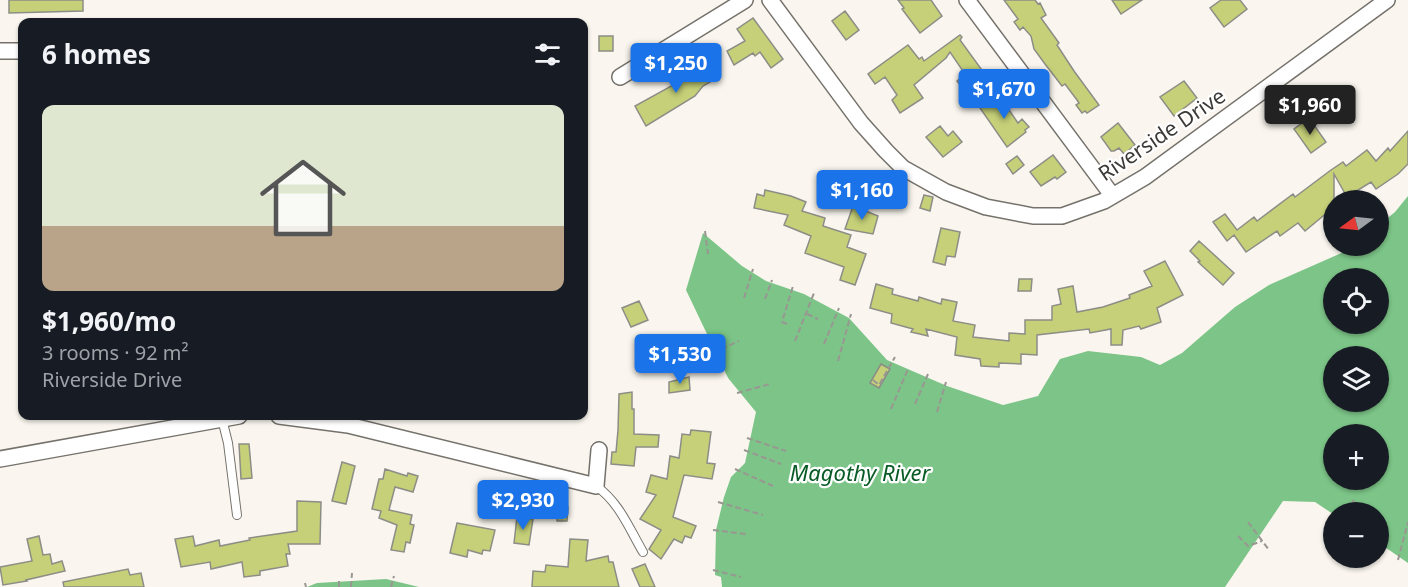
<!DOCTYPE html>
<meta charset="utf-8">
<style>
:root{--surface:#171b24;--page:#242831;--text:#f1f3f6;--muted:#9ea1a6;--accent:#1a73e8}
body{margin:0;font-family:"Noto Sans",sans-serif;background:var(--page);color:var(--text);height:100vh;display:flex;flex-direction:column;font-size:22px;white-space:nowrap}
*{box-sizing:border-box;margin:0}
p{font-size:20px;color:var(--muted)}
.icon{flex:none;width:33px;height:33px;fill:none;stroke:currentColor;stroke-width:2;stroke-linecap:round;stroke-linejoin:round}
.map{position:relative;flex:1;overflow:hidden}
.side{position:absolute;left:18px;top:18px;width:570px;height:402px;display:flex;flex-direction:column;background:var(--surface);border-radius:12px;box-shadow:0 2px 4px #0004}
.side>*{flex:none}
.needle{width:39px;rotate:255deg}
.fabs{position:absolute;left:1323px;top:190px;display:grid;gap:12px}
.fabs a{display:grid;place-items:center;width:66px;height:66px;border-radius:50%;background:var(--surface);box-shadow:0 2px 4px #0004;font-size:30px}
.price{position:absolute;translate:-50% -51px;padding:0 14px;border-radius:6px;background:var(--accent);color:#fff;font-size:20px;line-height:39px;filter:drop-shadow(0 2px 3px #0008)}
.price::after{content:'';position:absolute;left:50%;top:36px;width:18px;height:14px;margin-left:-9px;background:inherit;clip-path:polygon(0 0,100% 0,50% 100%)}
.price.selected{background:#222;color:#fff}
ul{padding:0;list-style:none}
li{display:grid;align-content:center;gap:12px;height:318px;padding:0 24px}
li span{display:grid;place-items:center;height:186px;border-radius:12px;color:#555}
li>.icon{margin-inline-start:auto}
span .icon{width:108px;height:108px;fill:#fffc;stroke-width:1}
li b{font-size:26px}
h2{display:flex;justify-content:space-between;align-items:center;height:72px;padding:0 24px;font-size:26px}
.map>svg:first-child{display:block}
.water{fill:#7cc487;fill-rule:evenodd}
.building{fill:#c5d078;stroke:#8c8d86;stroke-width:1.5}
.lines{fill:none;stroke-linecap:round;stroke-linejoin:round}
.service-casing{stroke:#75726c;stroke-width:10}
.minor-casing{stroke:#75726c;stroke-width:18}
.path{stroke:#999792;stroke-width:2;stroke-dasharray:6 3;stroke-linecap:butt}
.service{stroke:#fff;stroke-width:8}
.minor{stroke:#fff;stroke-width:15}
.labels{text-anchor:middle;stroke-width:4.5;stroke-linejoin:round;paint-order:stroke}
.street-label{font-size:21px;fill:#3b3a37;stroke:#fff}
.water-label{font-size:22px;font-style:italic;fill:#085b24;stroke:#fff}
</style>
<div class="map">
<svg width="1408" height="587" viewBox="0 0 1408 587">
<rect width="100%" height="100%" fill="#faf6ef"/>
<path class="water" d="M1408,196V563L1379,543L1378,513L1333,514L1315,502L1283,501L1225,587H722L721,577L715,575L716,530L724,497L731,477L745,463L756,412L728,378L686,290L703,233L742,266L766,281L804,294L849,318L887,360L947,386L1003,405L1038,396L1060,359L1088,351L1141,357L1160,365L1182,353L1235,307L1269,285L1346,251L1353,246H1378L1379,225L1395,212ZM1334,279H1378V324H1334ZM1334,357H1378V402H1334ZM1334,435H1378V480H1334Z
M386,579L419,587H307L317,583Z"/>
<path class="building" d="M9,0H83V11L9,13Z
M898,0H931L942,16L920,33L902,9L904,8Z
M1004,0H1035L1038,4L1040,3L1046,15L1041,18L1059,43L1057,45L1074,71L1099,105L1087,113L1085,111L1082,113L1076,105L1079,103L1077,100L1065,84L1062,86L1045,64L1034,49L1031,36L1023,27L1020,30L1014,22L1018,19Z
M1112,0H1142L1121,14Z
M1221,0H1240L1247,9L1224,27L1210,8Z
M845,11L859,30L846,40L832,21Z
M753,18L783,59L771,68L760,52L755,56L753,53L734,65L727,51L745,41L737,29Z
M960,35L962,37L960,40L987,77L970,90L962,87L957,81L965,74L950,52L946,58L914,85L923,98L900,113L892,100L897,95L885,77L875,84L868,74L908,45L919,59L922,57L924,61Z
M599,36H613V51H599Z
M707,61L717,78L703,86L695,96L646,126L635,106L695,73L693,68Z
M1184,81L1197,98L1174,116L1160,97Z
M1003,93L1009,101L1005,104L1018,123L1022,119L1029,127L1025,130L1026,132L1007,147L980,108L998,94L999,96Z
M1309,118L1326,142L1311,153L1294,129Z
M1118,123L1135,145L1124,154L1119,148L1114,151H1111L1101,137Z
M940,126L948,136L953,131L962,142L943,157L926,137Z
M1408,131V164L1398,174L1376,189L1371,182L1347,197L1334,174V207L1305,231L1298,223L1280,236L1277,231L1246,252L1234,235L1227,241L1213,222L1225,214L1237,230L1254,217L1257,221L1293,194L1295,197L1331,170L1343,162L1346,166L1367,150L1376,161L1388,148L1390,151Z
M1053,155L1066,172L1057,179L1055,177L1041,186L1030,172Z
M1017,156L1024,165L1013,174L1006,164Z
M765,190L791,196L806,202L802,211L825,218L823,226L851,235L847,247L866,254L855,285L840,280L844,267L805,253L811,236L784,225L788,215L754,208L757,194L764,196Z
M924,195L933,197L930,211L920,208Z
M853,206L878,216L873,234L845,229Z
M941,228L960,232L955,257L947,256L945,265L933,262Z
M1199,241L1234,273L1223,285L1198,262L1200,261L1190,251Z
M1165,261L1183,295L1157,308L1161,322L1141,329L1139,326L1123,330L1122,345H1111V329L1090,333L1089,329L1037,335V355L1021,354V364L999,363V367L981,366L980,359L955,355L957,337L926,329L928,336L911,332L913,329L891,323L892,314L870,308L876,284L893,289L892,294L918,301L919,297L941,304L942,299L957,302L953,321L975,325L973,337L1009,341V333L1025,334V320H1052V306L1061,304L1058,289L1073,286L1077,312L1103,307L1130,298L1129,295L1152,286L1144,271Z
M1019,279H1032L1031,291H1018Z
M639,301L648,320L631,327L622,308Z
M881,364L890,369L879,388L870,383Z
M689,377L690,390L669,393V382Z
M632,392V409H634V434L659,435L658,447H636L634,466L611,464L612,452H616L618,430L619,394Z
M691,430L711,432L707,463L715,464L712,479L684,475L673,517L696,526L691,538L685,536L682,543L674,539L661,559L649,549L661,530L640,519L656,495L646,492L651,475L667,479L670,456L679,458L682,434L690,435Z
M239,444H249L252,478L241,479Z
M342,462L355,466L346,504L332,501Z
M385,469L407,476L408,473L418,476L413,492L395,487L389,510L412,515L410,524L414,525L410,543L406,542L404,552L391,550L397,525L379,518L381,511L372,509L379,479H383Z
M297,501L321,502L320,544H288L290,554H286L288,566L260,571V575L244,577L242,562L211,569L210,562L181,567L175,539L193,536L195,546L219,540L220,546L250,540L249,538L297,531Z
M558,506L568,507L567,521H557Z
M517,517L533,519L529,545L514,543Z
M457,523L495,530L490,551L483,550L482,554L468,550L467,557L450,553Z
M39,536L43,555L50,554L52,564L62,561L65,571L26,580L27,581L3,585L0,567L32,561L27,539Z
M570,539L588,540L586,561L608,556L609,562H613L619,587H532L533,571L545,572L546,565L568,567Z
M645,564L655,587H640L632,569Z
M128,569L130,575L141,573L144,587H64L63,582Z"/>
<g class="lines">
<defs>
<path id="service" d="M222,419L228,443L237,515
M596,486C619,502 629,528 643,552"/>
<path id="minor" d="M770,0L861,123L886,151L903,168L946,192L986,207L1033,216H1062L1104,201L1145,177L1387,0
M967,0L1112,195
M0,51H22
M620,77L745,0
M279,416L348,425L596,486L599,450
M0,459L239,416"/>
</defs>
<use href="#service" class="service-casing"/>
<use href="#minor" class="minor-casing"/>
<path class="path" d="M705,231L708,254
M744,298L753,269
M765,299L772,280
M807,314L818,319
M787,324L782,322L793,286
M795,341L814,293
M824,344L839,308
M713,353L739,341
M838,361L851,314
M873,380L879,385L895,357
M737,393L770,384
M915,404L928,374
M891,409L908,369
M937,412L946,382
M747,438L786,451
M744,450L781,464
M735,469L773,486
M718,502L763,515
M1347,513L1355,498
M1248,522L1269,550
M713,530L746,534
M1238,536L1248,546L1262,541
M1398,560L1408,522
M713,570L741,577
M305,583L306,587
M339,587V578
M351,587L352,573
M391,587L394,576"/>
<use href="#service" class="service"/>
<use href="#minor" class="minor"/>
</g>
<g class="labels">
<g class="street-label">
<text transform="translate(1162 135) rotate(-34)" y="7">Riverside Drive</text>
</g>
<g class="water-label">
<text x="860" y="481">Magothy River</text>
</g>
</g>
</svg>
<div class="fabs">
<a><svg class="needle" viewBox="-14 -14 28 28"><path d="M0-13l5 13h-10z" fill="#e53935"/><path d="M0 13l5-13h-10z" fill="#9ea1a6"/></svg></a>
<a><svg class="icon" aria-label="locate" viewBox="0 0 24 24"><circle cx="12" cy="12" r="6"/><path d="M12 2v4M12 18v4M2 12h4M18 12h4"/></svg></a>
<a><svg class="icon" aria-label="layers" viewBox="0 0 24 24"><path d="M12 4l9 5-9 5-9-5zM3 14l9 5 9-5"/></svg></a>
<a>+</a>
<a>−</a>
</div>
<b class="price" style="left:676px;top:94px">$1,250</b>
<b class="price" style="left:1004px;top:120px">$1,670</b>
<b class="price selected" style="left:1310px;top:136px">$1,960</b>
<b class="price" style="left:862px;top:221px">$1,160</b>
<b class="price" style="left:680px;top:385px">$1,530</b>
<b class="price" style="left:523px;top:531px">$2,930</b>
<section class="side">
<h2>6 homes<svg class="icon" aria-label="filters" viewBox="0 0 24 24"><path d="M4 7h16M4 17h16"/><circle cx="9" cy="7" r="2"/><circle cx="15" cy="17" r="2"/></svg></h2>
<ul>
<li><span style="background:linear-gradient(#dfe7d0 65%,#b9a48a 0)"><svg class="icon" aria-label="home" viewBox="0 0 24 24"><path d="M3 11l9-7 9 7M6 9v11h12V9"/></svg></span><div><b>$1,960/mo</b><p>3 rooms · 92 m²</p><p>Riverside Drive</p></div></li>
</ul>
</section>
</div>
